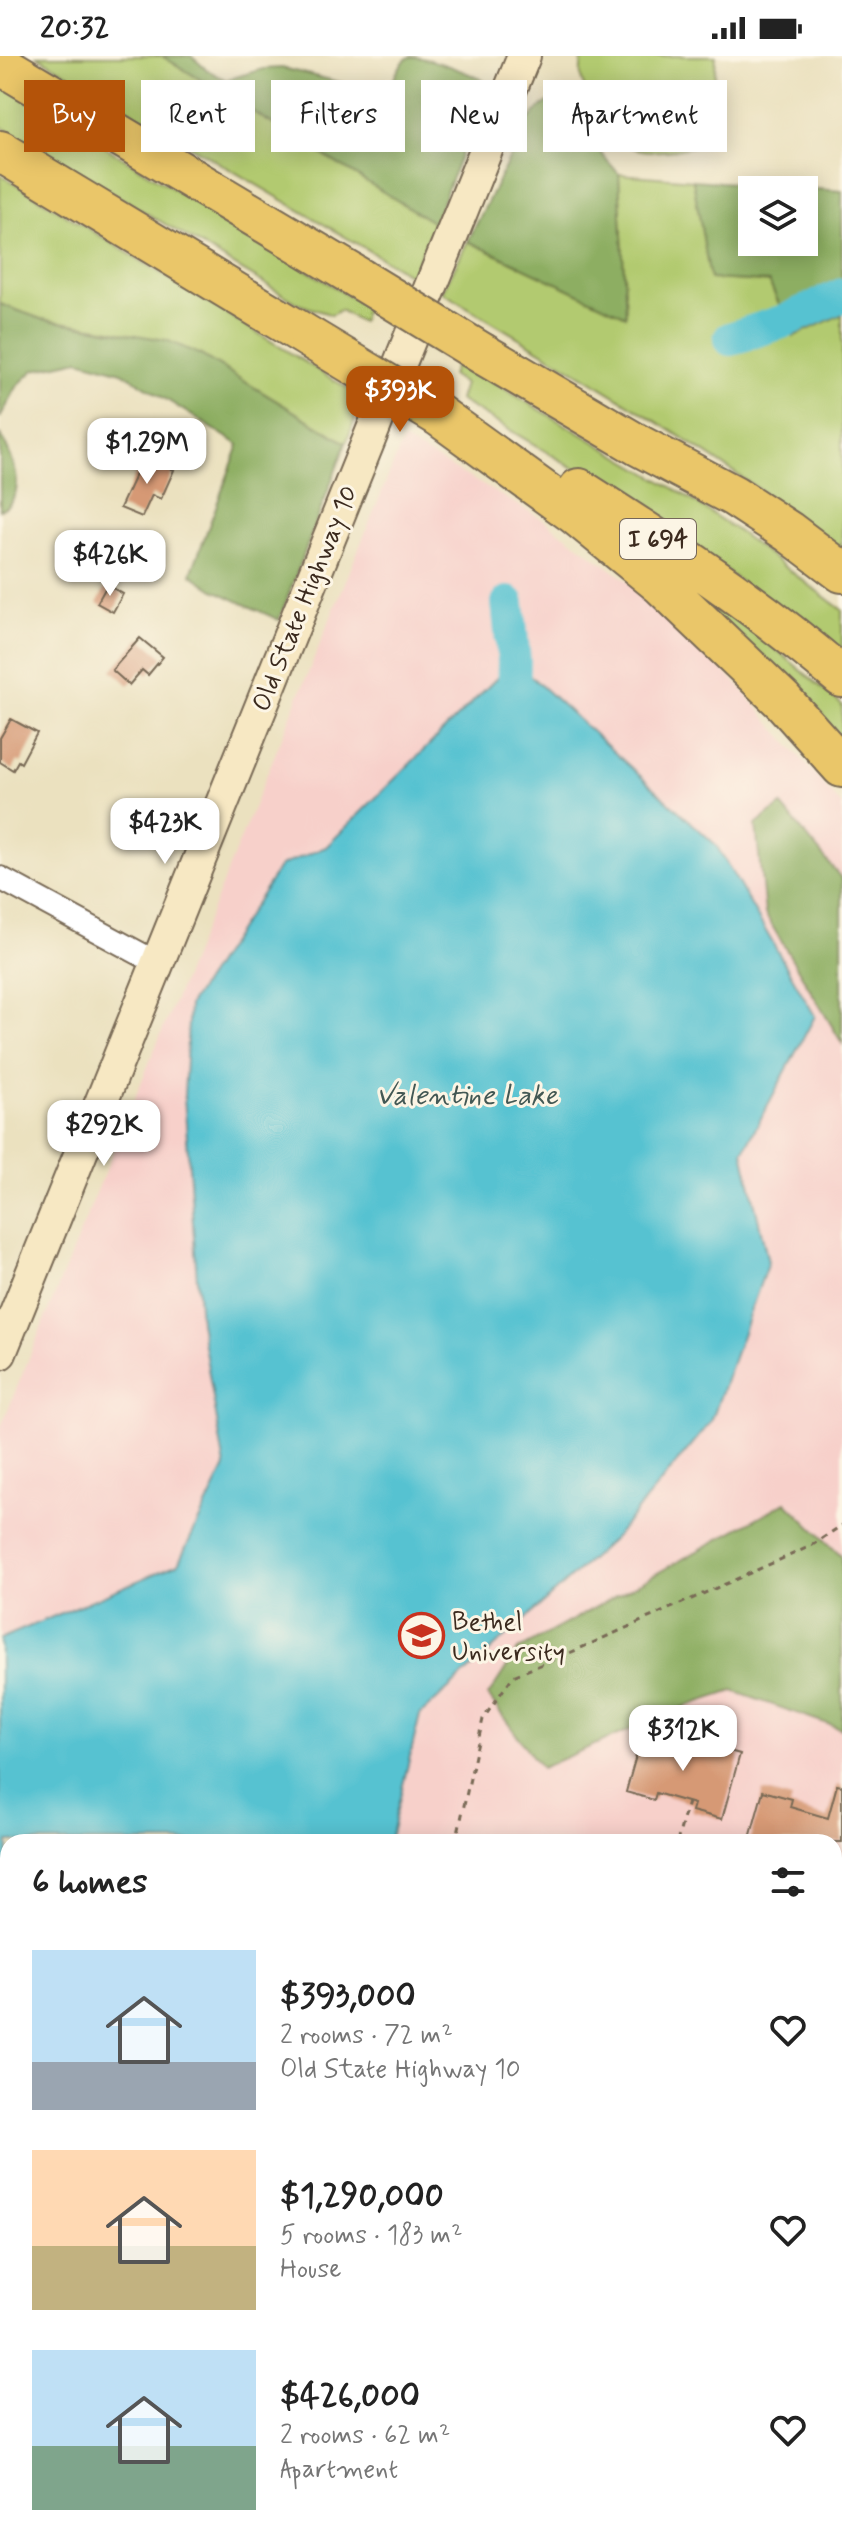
<!DOCTYPE html>
<meta charset="utf-8">
<style>
:root{--surface:#fff;--page:#f6f6f6;--text:#222;--muted:#767676;--accent:#b45309}
body{margin:0;font-family:Mynerve,sans-serif;background:var(--page);color:var(--text);height:100vh;display:flex;flex-direction:column;font-size:30px;white-space:nowrap}
*{box-sizing:border-box;margin:0}
p{font-size:26px;color:var(--muted)}
.icon{flex:none;width:44px;height:44px;fill:none;stroke:currentColor;stroke-width:2;stroke-linecap:round;stroke-linejoin:round}
.map{position:relative;flex:1;overflow:hidden}
.drawer{position:absolute;left:0px;top:1778px;width:842px;height:712px;display:flex;flex-direction:column;background:var(--surface);border-radius:24px 24px 0 0;box-shadow:0 4px 20px #0003}
.drawer>*{flex:none}
.banner{position:absolute;left:24px;top:24px;width:794px;height:72px;display:flex;gap:16px}
.tools{position:absolute;left:738px;top:120px;display:grid;gap:16px}
.tools a{display:grid;place-items:center;width:80px;height:80px;border-radius:0px;background:var(--surface);box-shadow:0 4px 20px #0003;font-size:40px}
.price{position:absolute;translate:-50% -68px;padding:0 18px;border-radius:16px;background:#fff;color:#222;font-size:26px;line-height:52px;filter:drop-shadow(0 2px 4px #0008)}
.price::after{content:'';position:absolute;left:50%;top:48px;width:24px;height:18px;margin-left:-12px;background:inherit;clip-path:polygon(0 0,100% 0,50% 100%)}
.price.on{background:var(--accent);color:#fff}
ul{padding:0;list-style:none}
li{display:flex;align-items:center;gap:24px;height:200px;padding:0 32px}
li span{display:grid;place-items:center;flex:none;width:224px;height:160px;border-radius:0px;color:#555}
li>.icon{margin-inline-start:auto}
span .icon{width:96px;height:96px;fill:#fffc;stroke-width:1}
li b{font-size:34px}
h2{display:flex;justify-content:space-between;align-items:center;height:96px;padding:0 32px;font-size:34px}
.chip{padding:0 28px;border-radius:0px;background:var(--surface);box-shadow:0 4px 20px #0003;font-size:28px;line-height:72px}
.chip.on{background:var(--accent);color:#fff}
.status{display:flex;justify-content:space-between;align-items:center;height:56px;padding:0 40px;background:var(--surface);direction:ltr}
.status svg{height:22px;fill:currentColor}
.map>svg:first-child{display:block}
.built{fill:#f7d0ca;fill-rule:evenodd}
.green{fill:#b2ca6f;stroke:#767a46;stroke-width:2}
.forest{fill:#8dae62;stroke:#646c40;stroke-width:2;fill-rule:evenodd}
.water{fill:#57c2d1;stroke:#497678;stroke-width:2}
.lines{fill:none;stroke-linecap:round;stroke-linejoin:round}
.river{stroke:#57c2d1;stroke-width:34}
.building{fill:#d69975}
.street-casing{stroke:#796a56;stroke-width:26}
.secondary-casing{stroke:#796a56;stroke-width:36}
.highway-casing{stroke:#796a56;stroke-width:44}
.path{stroke:#796a56;stroke-width:3;stroke-dasharray:6 6;stroke-linecap:butt}
.street{stroke:#fff;stroke-width:22}
.secondary{stroke:#f7e8c3;stroke-width:32}
.highway{stroke:#eac669;stroke-width:40}
.highway-bridge-casing{stroke:#796a56;stroke-width:44;stroke-linecap:butt}
.highway-bridge{stroke:#eac669;stroke-width:40}
.labels{text-anchor:middle;stroke-width:6;stroke-linejoin:round;paint-order:stroke}
.shield{fill:#fcf5e5;stroke:#75675a;stroke-width:2}
.shield-label{font-size:24px;font-weight:bold;fill:#3b2a1e}
.street-label{font-size:26px;fill:#3b2a1e;stroke:#fcf5e5}
.poi-label{font-size:26px;fill:#3b2a1e;stroke:#fcf5e5;text-anchor:start}
.water-label{font-size:28px;font-style:italic;fill:#435854;stroke:#fcf5e5}
</style>
<div class="status"><b>20:32</b><svg viewBox="0 0 49 12"><path d="M0 12V9h3v3zM5 12V6h3v6zM10 12V3h3v9zM15 12V0h3v12zM26 1h20v11H26zM47 4h2v5h-2z"/></svg></div>
<div class="map">
<svg width="842" height="2490" viewBox="0 0 842 2490">
<rect width="100%" height="100%" fill="#fcf5e5"/>
<filter id="ink" filterUnits="userSpaceOnUse"><feTurbulence type="fractalNoise" baseFrequency=".0125" numOctaves="2"/><feDisplacementMap in="SourceGraphic" scale="16" xChannelSelector="R" yChannelSelector="G"/><feConvolveMatrix kernelMatrix="1 2 1 2 8 2 1 2 1" color-interpolation-filters="sRGB"/></filter>
<filter id="wash" filterUnits="userSpaceOnUse"><feTurbulence type="fractalNoise" baseFrequency=".006" numOctaves="4" result="noise"/><feDisplacementMap in="SourceGraphic" scale="32" xChannelSelector="R" yChannelSelector="G"/><feGaussianBlur stdDeviation="1.8" result="paint"/><feColorMatrix in="noise" values="0 0 0 0 0 0 0 0 0 0 0 0 0 0 0 0 0 1.4 0 .05"/><feComposite in="paint" operator="in"/></filter>
<g filter="url(#wash)">
<rect width="100%" height="100%" fill="#ebe1bf"/>
<path class="built" d="M403,384L544,464L651,542L739,630L842,750V2490H0V1373ZM8,1786H834V2482H8Z"/>
<path class="green" d="M37,0H162L434,167L412,220Z
M582,0H716L712,63L704,69L699,89C680,94 657,98 636,93C619,89 588,42 582,25C579,18 582,8 582,0Z
M0,27L367,251L361,266L340,254L332,259L301,249L0,70Z
M0,118L363,342L346,387L199,298L112,274L41,263L0,248Z
M619,118L693,124L711,223L769,226L794,280L842,258V496C718,396 578,318 442,236L468,185L626,260Z
M457,305L680,436L736,474L842,554V601L638,450L459,344L464,328L451,319Z
M714,546L782,598L842,649V691L708,553Z"/>
<path class="forest" d="M162,0H191L207,14L226,24L263,13L282,12L387,38C393,28 398,6 410,1C426,0 465,16 481,23L488,29L434,167Z
M561,42L569,46L592,87L619,118L626,260L468,185L528,65C538,54 545,44 561,42Z
M693,124L842,135V258L794,280L769,226L710,223ZM752,134H804V186H752Z
M0,248L41,263L166,284L199,298L346,387L279,564L214,534L191,518L239,389L122,316L79,304L34,314L18,329L0,362Z
M0,378C12,400 31,439 0,454Z
M781,749L842,823V987L765,858L756,769Z
M786,1446L842,1501V1673L733,1635L678,1653L541,1712L488,1640L518,1594Z"/>
<path class="water" d="M514,605L716,789L815,960L743,1096L768,1206L711,1366L614,1482L420,1659L389,1786H8V2482H234L237,2490H0V1583L178,1508L225,1411L200,1266L184,1040L189,949L280,810L326,791Z"/>
<g class="lines">
<path class="river" d="M730,283L782,266L842,239
M508,547L514,605L513,649"/>
</g>
<g id="blocks">
<path class="building" d="M144,400L174,414L161,443L152,439L142,461L120,452Z
M107,529L123,538L113,556L97,547Z
M140,582L163,601L148,619L142,614L129,629L112,614Z
M11,663L37,677L21,707L18,705L13,714L0,706V682Z
M644,1671L673,1679L671,1686L709,1697L711,1690L740,1698L722,1763L692,1755L694,1748L656,1737L654,1744L626,1736Z
M837,1729L842,1730V1786H749L763,1735L792,1743L790,1751L828,1762Z"/>
</g>
</g>
<g filter="url(#ink)">
<use href="#blocks" fill-opacity="0" stroke="#796a56" stroke-width="2"/>
<g class="lines">
<defs>
<path id="street" d="M0,822L157,907"/>
<path id="secondary" d="M0,1297L524,0"/>
<path id="highway" d="M0,8L360,223
M0,95L310,282
M483,298L638,389L734,440L789,476L842,516
M438,359L575,458L662,529L783,645L842,711
M579,433C670,491 760,550 842,621"/>
</defs>
<use href="#street" class="street-casing"/>
<use href="#secondary" class="secondary-casing"/>
<use href="#highway" class="highway-casing"/>
<path class="path" d="M456,1786L483,1663L513,1620L565,1599L811,1490L842,1469
M677,1786L688,1746
M834,1840L842,1842
M276,2482L279,2490
M674,2482V2490"/>
<use href="#street" class="street"/>
<use href="#secondary" class="secondary"/>
<use href="#highway" class="highway"/>
<defs>
<path id="highway-bridge" d="M360,223L483,298
M310,282L438,359"/>
</defs>
<use href="#highway-bridge" class="highway-bridge-casing"/>
<use href="#highway-bridge" class="highway-bridge"/>
</g>
</g>
<defs>
<symbol id="university-ring" viewBox="-11 -11 22 22"><circle r="9.5" fill="#fcf5e5" stroke="#c8321e" stroke-width="1.5"/><path d="M0-5L7-2L0 1L-7-2ZM-4 1L0 2.5L4 1V4Q0 6-4 4Z" fill="#c8321e"/></symbol>
</defs>
<g fill-rule="evenodd">
<use href="#university-ring" x="396" y="1554" width="51" height="51"/>
</g>
<g class="labels">
<rect class="shield" x="620" y="463" width="76" height="40" rx="6"/>
<g class="shield-label">
<text x="658" y="491">I 694</text>
</g>
<g class="street-label">
<text transform="translate(304 542) rotate(-68)" y="9">Old State Highway 10</text>
</g>
<g class="poi-label">
<text x="452" y="1574">Bethel<tspan x="452" dy="30">University</tspan></text>
</g>
<g class="water-label">
<text x="467" y="1048">Valentine Lake</text>
</g>
</g>
</svg>
<div class="tools">
<a><svg class="icon" aria-label="layers" viewBox="0 0 24 24"><path d="M12 4l9 5-9 5-9-5zM3 14l9 5 9-5"/></svg></a>
</div>
<b class="price on" style="left:400px;top:378px">$393K</b>
<b class="price" style="left:147px;top:430px">$1.29M</b>
<b class="price" style="left:110px;top:542px">$426K</b>
<b class="price" style="left:165px;top:810px">$423K</b>
<b class="price" style="left:104px;top:1112px">$292K</b>
<b class="price" style="left:683px;top:1717px">$312K</b>
<div class="banner">
<a class="chip on">Buy</a>
<a class="chip">Rent</a>
<a class="chip">Filters</a>
<a class="chip">New</a>
<a class="chip">Apartment</a>
</div>
<section class="drawer">
<h2>6 homes<svg class="icon" aria-label="filters" viewBox="0 0 24 24"><path d="M4 7h16M4 17h16"/><circle cx="9" cy="7" r="2"/><circle cx="15" cy="17" r="2"/></svg></h2>
<ul>
<li><span style="background:linear-gradient(#bfe0f5 70%,#9aa5b1 0)"><svg class="icon" aria-label="home" viewBox="0 0 24 24"><path d="M3 11l9-7 9 7M6 9v11h12V9"/></svg></span><div><b>$393,000</b><p>2 rooms · 72 m²</p><p>Old State Highway 10</p></div><svg class="icon" aria-label="heart" viewBox="0 0 24 24"><path d="M12 20l-8-8c-3-5 5-10 8-4 3-6 11-1 8 4z"/></svg></li>
<li><span style="background:linear-gradient(#ffd9b3 60%,#c2b280 0)"><svg class="icon" aria-label="home" viewBox="0 0 24 24"><path d="M3 11l9-7 9 7M6 9v11h12V9"/></svg></span><div><b>$1,290,000</b><p>5 rooms · 183 m²</p><p>House</p></div><svg class="icon" aria-label="heart" viewBox="0 0 24 24"><path d="M12 20l-8-8c-3-5 5-10 8-4 3-6 11-1 8 4z"/></svg></li>
<li><span style="background:linear-gradient(#bfe0f5 60%,#7fa58c 0)"><svg class="icon" aria-label="home" viewBox="0 0 24 24"><path d="M3 11l9-7 9 7M6 9v11h12V9"/></svg></span><div><b>$426,000</b><p>2 rooms · 62 m²</p><p>Apartment</p></div><svg class="icon" aria-label="heart" viewBox="0 0 24 24"><path d="M12 20l-8-8c-3-5 5-10 8-4 3-6 11-1 8 4z"/></svg></li>
</ul>
</section>
</div>
